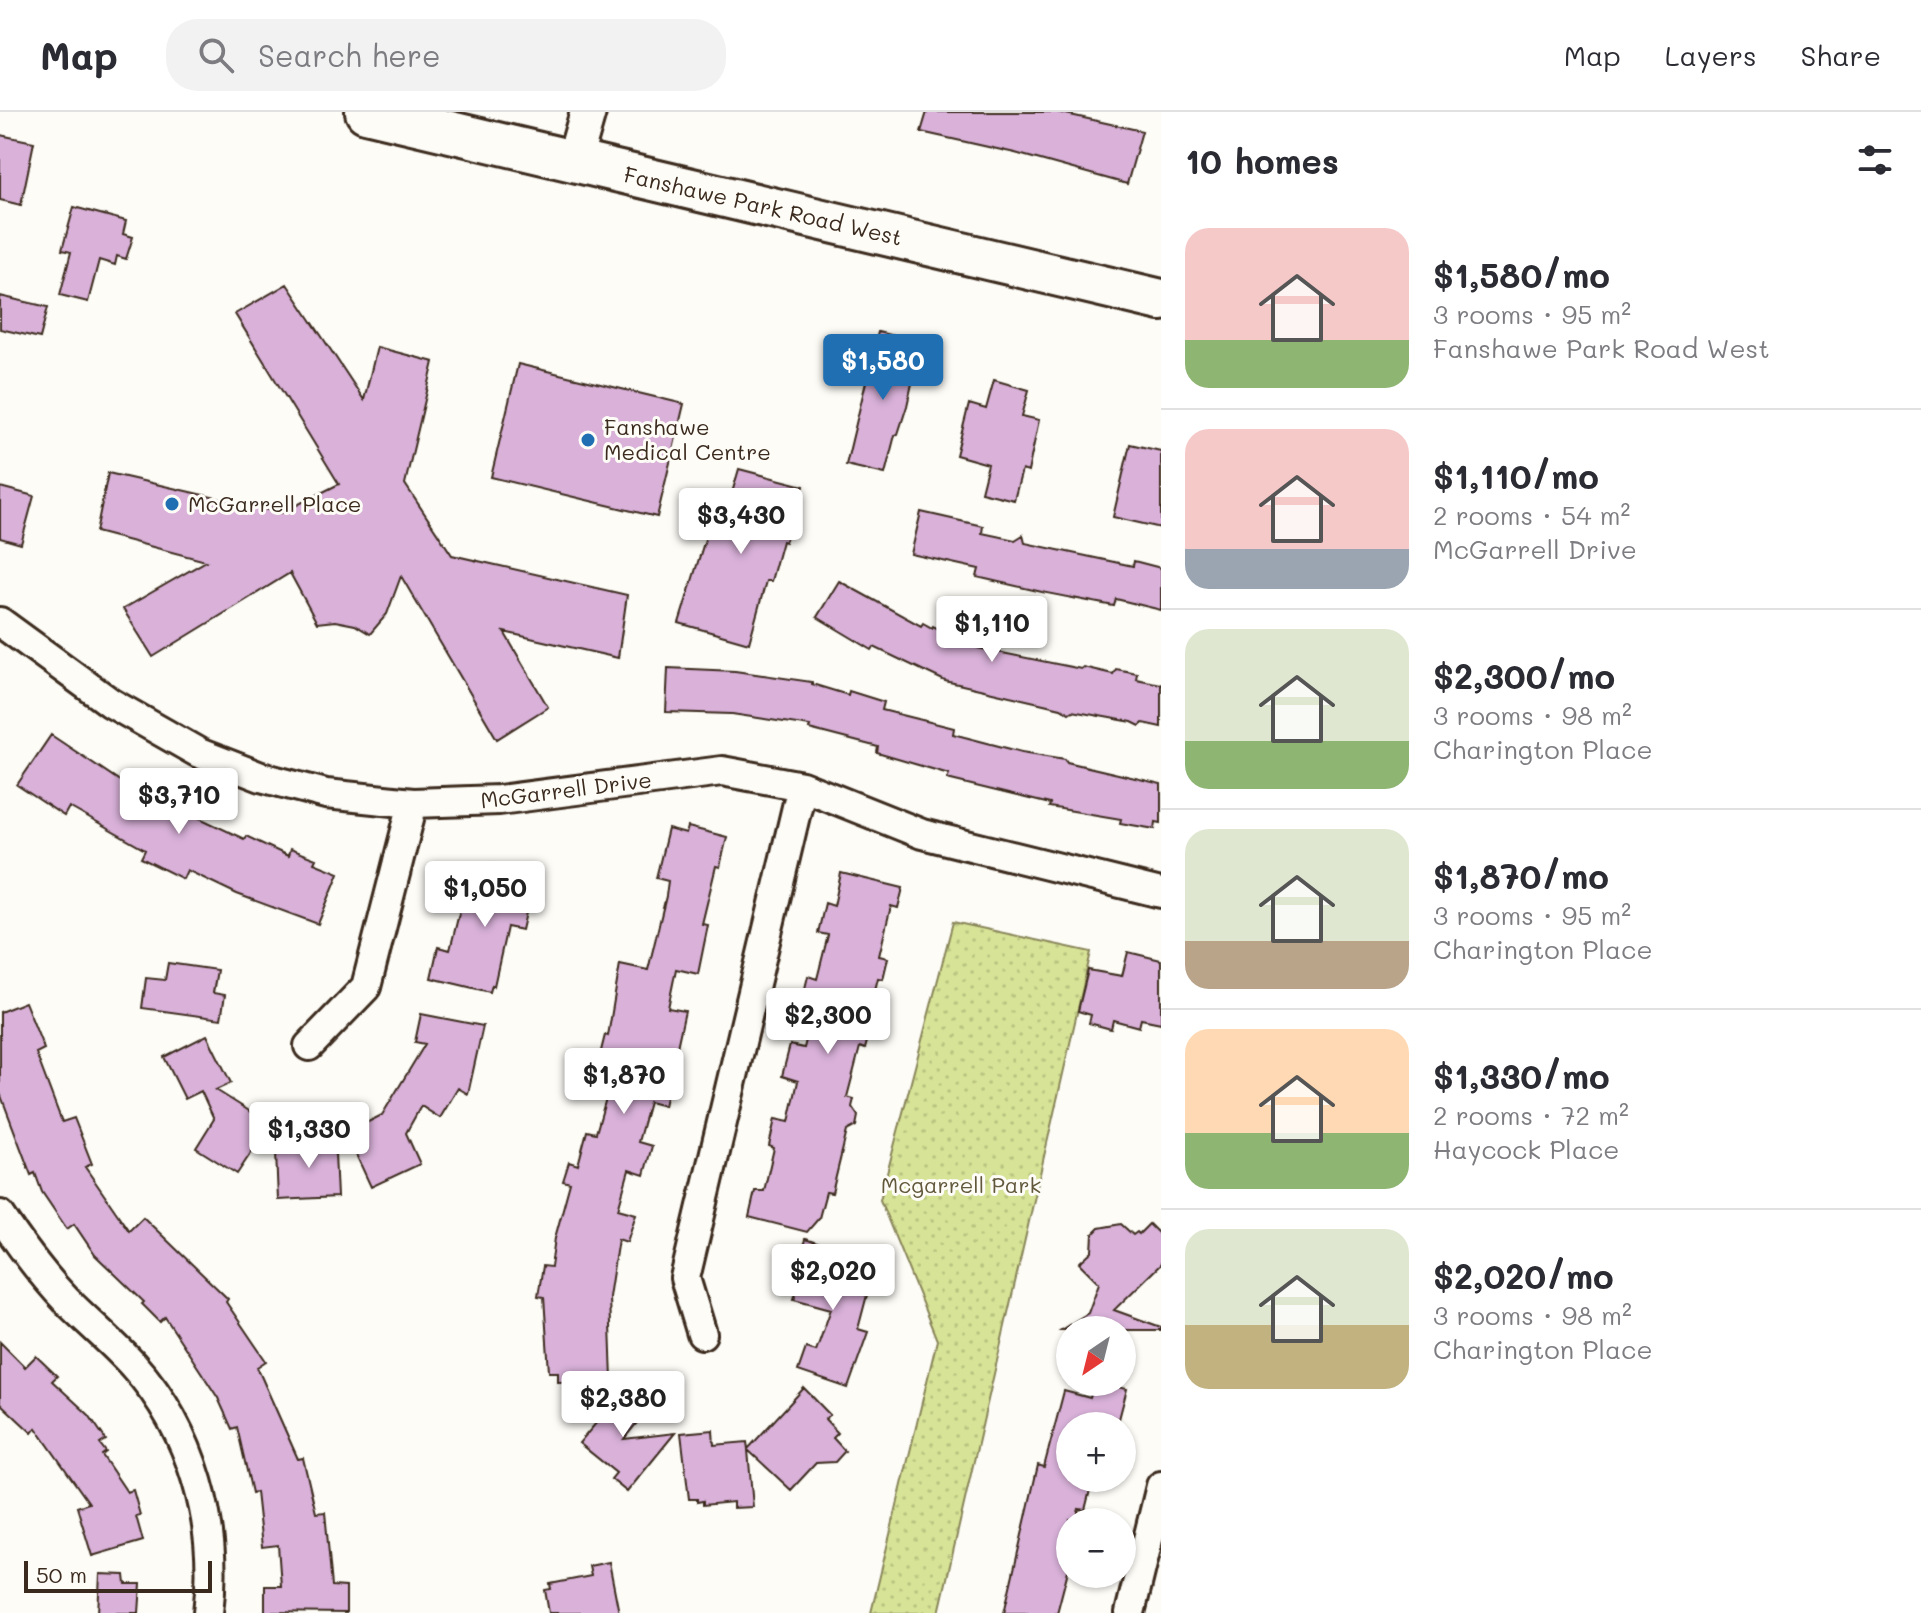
<!DOCTYPE html>
<meta charset="utf-8">
<style>
:root{--surface:#fff;--page:#f2f2f3;--text:#2b2b33;--muted:#7c7c81;--line:#e1e1e2;--accent:#1f6fb2}
body{margin:0;font-family:Mali,sans-serif;background:var(--page);color:var(--text);height:100vh;display:flex;flex-direction:column;font-size:30px;white-space:nowrap}
*{box-sizing:border-box;margin:0}
p{font-size:26px;color:var(--muted)}
.icon{flex:none;width:44px;height:44px;fill:none;stroke:currentColor;stroke-width:2;stroke-linecap:round;stroke-linejoin:round}
.map{position:relative;flex:1;overflow:hidden}
.drawer{display:flex;flex-direction:column;background:var(--surface);width:760px}
.drawer>*{flex:none}
.needle{width:52px;rotate:215deg}
.buttons{position:absolute;left:1056px;top:1204px;display:grid;gap:16px}
.buttons a{display:grid;place-items:center;width:80px;height:80px;border-radius:50%;background:var(--surface);box-shadow:0 2px 6px #0004;font-size:40px}
.scale{position:absolute;left:24px;bottom:20px;width:188px;box-sizing:border-box;padding-left:8px;border:4px solid #3b2a1e;border-top:0;font-size:22px;line-height:28px;white-space:nowrap;color:#3b2a1e;-webkit-text-stroke:6px #fdfcf7;paint-order:stroke}
.price{position:absolute;translate:-50% -68px;padding:0 18px;border-radius:8px;background:#fff;color:#222;font-size:26px;line-height:52px;filter:drop-shadow(0 2px 4px #0008)}
.price::after{content:'';position:absolute;left:50%;top:48px;width:24px;height:18px;margin-left:-12px;background:inherit;clip-path:polygon(0 0,100% 0,50% 100%)}
.price.active{background:var(--accent);color:#fff}
ul{padding:0;list-style:none}
li{display:flex;align-items:center;gap:24px;height:200px;padding:0 24px}
li+li{border-top:2px solid var(--line)}
li span{display:grid;place-items:center;flex:none;width:224px;height:160px;border-radius:24px;color:#555}
li>.icon{margin-inline-start:auto}
span .icon{width:96px;height:96px;fill:#fffc;stroke-width:1}
li b{font-size:34px}
h2{display:flex;justify-content:space-between;align-items:center;height:96px;padding:0 24px;font-size:34px}
header{display:flex;align-items:center;gap:48px;box-sizing:border-box;height:112px;padding:0 40px;background:var(--surface);border-bottom:2px solid var(--line)}
header strong{font-size:38px}
nav{display:flex;gap:44px;margin-inline-start:auto;font-size:28px}
.search{width:560px;height:72px;background:var(--page);display:flex;align-items:center;gap:20px;box-sizing:border-box;padding:0 28px;border-radius:32px;color:var(--muted);font-size:30px}
main{display:flex;flex:1;min-height:0}
.map>svg:first-child{display:block}
.park{fill:url(#park-dots);stroke:#89865a;stroke-width:2}
.building{fill:#d9b1d9;stroke:#3b2a1e;stroke-width:2}
.lines{fill:none;stroke-linecap:round;stroke-linejoin:round}
.minor-casing{stroke:#3b2a1e;stroke-width:34}
.tertiary-casing{stroke:#3b2a1e;stroke-width:40}
.secondary-casing{stroke:#3b2a1e;stroke-width:46}
.minor{stroke:#fdfcf7;stroke-width:28}
.tertiary{stroke:#fdfcf7;stroke-width:34}
.secondary{stroke:#fdfcf7;stroke-width:40}
.poi-dot{fill:#1f6fb2;stroke:#fdfcf7;stroke-width:3}
.labels{text-anchor:middle;stroke-width:6;stroke-linejoin:round;paint-order:stroke}
.street-label{font-size:22px;fill:#3b2a1e;stroke:#fdfcf7}
.poi-label{font-size:22px;fill:#3b2a1e;stroke:#fdfcf7;text-anchor:start}
.park-label{font-size:22px;fill:#62583c;stroke:#fdfcf7}
</style>
<header>
<strong>Map</strong>
<div class="search"><svg class="icon" aria-label="search" viewBox="0 0 24 24"><circle cx="10" cy="10" r="6"/><path d="M15 15l6 6"/></svg>Search here</div>
<nav><a>Map</a><a>Layers</a><a>Share</a></nav>
</header>
<main>
<div class="map">
<svg width="1161" height="1501" viewBox="0 0 1161 1501">
<defs>
<pattern id="park-dots" width="8" height="8" patternUnits="userSpaceOnUse" patternTransform="scale(2)"><rect width="8" height="8" fill="#d7e396"/><path d="M2 2h.1M6 6h.1" fill="none" stroke="#b9c381" stroke-width="1.8" stroke-linecap="round"/></pattern>
</defs>
<rect width="100%" height="100%" fill="#fdfcf7"/>
<filter id="ink" filterUnits="userSpaceOnUse"><feTurbulence type="fractalNoise" baseFrequency=".0125" numOctaves="2"/><feDisplacementMap in="SourceGraphic" scale="16" xChannelSelector="R" yChannelSelector="G"/><feConvolveMatrix kernelMatrix="1 2 1 2 8 2 1 2 1" color-interpolation-filters="sRGB"/></filter>
<g filter="url(#ink)">
<path class="park" d="M953,810L1091,840L939,1501H871L937,1228L880,1088Z"/>
<path class="building" d="M927,0H1057L1142,19L1127,72L1015,41L921,20Z
M0,23L34,30L21,93L0,88Z
M74,95L126,109L123,122L133,125L126,147L117,144L115,153L99,148L88,190L60,183L71,140L62,138Z
M287,172L364,288L377,235L434,250L405,372L452,443L627,483L618,546L504,520L548,595L497,627L401,464L387,502L370,522L355,513L335,509L317,511L290,461L153,545L123,497L206,449L96,420L108,361L281,401L339,372L235,202Z
M0,184L48,195L40,226L0,217Z
M878,220L921,231L907,294L898,322L895,323L885,362L846,353Z
M518,252L684,292L657,405L491,365Z
M994,268L1029,278L1022,304L1039,308L1028,360L1022,358L1014,388L981,380L988,352L956,343L969,292L986,297Z
M1130,332L1161,339V416L1113,405Z
M739,357L804,374L795,407L792,406L785,430L782,429L771,469H766L749,531L679,511L715,395L727,398Z
M0,375L34,384L21,432L0,426Z
M921,400L983,414L982,421L1015,428L1023,423L1025,431L1133,454L1134,449L1161,456V498L1116,487L1114,494L1042,480L977,465L979,457L911,442Z
M839,469L921,514L923,511L932,516L933,514L978,536L1081,557L1083,555L1113,562L1116,557L1137,561L1136,567L1161,572V615L1143,611L1140,614L1132,610L1072,599L1069,601L1061,596L945,569L874,535L872,538L817,505Z
M668,556L735,559L812,570V572L848,583L849,579L884,590L882,598L954,616L953,622L1022,640L1065,647L1067,650L1161,672V711L1156,710L1155,717L1120,711L1121,707L1049,695L1050,692L947,667L949,662L877,641L878,635L809,617L810,614L732,602L666,600Z
M51,623L126,673L150,684L144,694L180,712L187,700L244,727L246,724L288,744L290,737L316,747L314,751L339,761L318,812L237,782L187,758L183,767L141,746L145,738L69,695L64,704L17,673Z
M688,715L727,725L720,755L716,754L702,812L708,813L698,862L676,857L668,896L685,899L664,994L649,990L638,1030L652,1034L644,1063L629,1058L618,1097L636,1102L627,1130L618,1127L609,1185L612,1268L558,1270V1260H549L544,1185L538,1184L543,1154L551,1155L555,1126L570,1071L563,1069L569,1050L578,1053L587,1019L596,1021L608,979L595,976L588,959L590,951L599,947L605,923L608,924L620,852L648,858L666,784L668,769L656,766L668,717L686,722Z
M491,751L535,762L522,818L507,815L494,874L492,873L490,880L431,866L438,835L450,838L465,777L479,780L481,772L486,773Z
M841,761L903,776L898,796L891,794L879,844L888,846L883,867L878,866L866,914L871,915L865,937L860,935L847,985L854,987L852,995L858,1004L856,1014L847,1019L832,1081L826,1080L819,1106L807,1120L749,1105L755,1079H764L774,1036L769,1034L775,1007L789,1010L798,969L782,964L790,933L804,936L815,893L802,889L808,864L817,867L828,823L818,821L825,791L834,794Z
M1128,840L1161,848V911L1141,907L1139,915L1113,908L1111,917L1089,911L1091,903L1078,899L1088,858L1122,864Z
M168,851L217,858L213,881L225,883L221,907L142,896L146,866L165,868Z
M25,890L44,937L36,941L62,1010L74,1006L92,1052L85,1055L129,1119L143,1105L228,1187L226,1190L266,1249L257,1255L298,1347L303,1346L316,1401L325,1400L332,1474L346,1475V1501L265,1500V1474H281L278,1433L262,1435L256,1380L252,1381L237,1315L232,1317L218,1286L165,1205L160,1210L142,1192L144,1190L95,1143L74,1112L67,1117L42,1080L35,1061L31,1063L0,981V900Z
M421,902L483,914L468,982L458,976L440,1006L421,994L406,1021L420,1052L371,1075L346,1021L382,1003L425,932L415,930Z
M207,923L231,971L216,978L270,1012L237,1062L196,1036L214,1007L201,979L185,987L164,945Z
M334,1019L337,1085L278,1088L276,1040L309,1039L308,1020Z
M1121,1112L1133,1123L1137,1120L1139,1122L1149,1112L1161,1124V1152L1114,1198L1161,1215V1218H1061L1088,1201L1099,1171L1079,1151L1092,1139L1093,1122L1099,1116Z
M805,1127L862,1146L853,1179L867,1183L858,1217L868,1220L848,1276L798,1259L806,1236L816,1239L831,1197L794,1187L803,1156L798,1155Z
M0,1230L25,1255L36,1244L57,1264L52,1269L89,1303L106,1328L100,1332L106,1340L102,1343L127,1380L133,1378L140,1403L136,1404L143,1429L92,1444L77,1395L89,1391L36,1316L32,1321L0,1291Z
M1094,1270L1127,1277L1119,1307L1115,1306L1112,1314H1070V1366H1093L1085,1398L1079,1397L1076,1409L1070,1408V1451L1057,1501H1004L1038,1353L1044,1355L1064,1279L1090,1286Z
M618,1273L648,1297L624,1327L675,1321L627,1380L611,1367L616,1361L579,1331L603,1303L598,1298Z
M804,1276L830,1303L825,1307L838,1321L833,1326L845,1339L835,1350L816,1351L791,1378L748,1338L753,1395L733,1396V1390L703,1393V1389L697,1390V1387H689L681,1321L713,1318L714,1333L747,1330L748,1337Z
M609,1450L619,1501H549L545,1478L551,1477L550,1472L591,1464L589,1454Z
M100,1462L125,1463L126,1472H141L139,1501H98Z"/>
<g class="lines">
<defs>
<path id="minor" d="M0,510L111,591L199,641L261,665L326,682L413,691L499,688L722,659L802,674L922,722L1161,781
M309,934L366,875L413,691
M0,1103C20,1133 42,1163 67,1189C89,1211 112,1230 133,1253C193,1319 219,1414 208,1501
M702,1222L685,1166L802,674
M1130,1501L1161,1374"/>
<path id="tertiary" d="M574,49L588,0"/>
<path id="secondary" d="M366,0L1161,188"/>
</defs>
<use href="#minor" class="minor-casing"/>
<use href="#tertiary" class="tertiary-casing"/>
<use href="#secondary" class="secondary-casing"/>
<use href="#minor" class="minor"/>
<use href="#tertiary" class="tertiary"/>
<use href="#secondary" class="secondary"/>
</g>
</g>
<g class="poi-dot">
<circle cx="588" cy="328" r="8"/>
<circle cx="172" cy="392" r="8"/>
</g>
<g class="labels">
<g class="street-label">
<text transform="translate(763 94) rotate(13)" y="8">Fanshawe Park Road West</text>
<text transform="translate(566 678) rotate(-7)" y="8">McGarrell Drive</text>
</g>
<g class="poi-label">
<text x="604" y="323">Fanshawe<tspan x="604" dy="25">Medical Centre</tspan></text>
<text x="188" y="400">McGarrell Place</text>
</g>
<g class="park-label">
<text x="961" y="1081">Mcgarrell Park</text>
</g>
</g>
</svg>
<div class="buttons">
<a><svg class="needle" viewBox="-14 -14 28 28"><path d="M0-13l5 13h-10z" fill="#e53935"/><path d="M0 13l5-13h-10z" fill="#7c7c81"/></svg></a>
<a>+</a>
<a>−</a>
</div>
<div class="scale">50 m</div>
<b class="price active" style="left:883px;top:290px">$1,580</b>
<b class="price" style="left:741px;top:444px">$3,430</b>
<b class="price" style="left:992px;top:552px">$1,110</b>
<b class="price" style="left:179px;top:724px">$3,710</b>
<b class="price" style="left:485px;top:817px">$1,050</b>
<b class="price" style="left:828px;top:944px">$2,300</b>
<b class="price" style="left:624px;top:1004px">$1,870</b>
<b class="price" style="left:309px;top:1058px">$1,330</b>
<b class="price" style="left:833px;top:1200px">$2,020</b>
<b class="price" style="left:623px;top:1327px">$2,380</b>
</div>
<section class="drawer">
<h2>10 homes<svg class="icon" aria-label="filters" viewBox="0 0 24 24"><path d="M4 7h16M4 17h16"/><circle cx="9" cy="7" r="2"/><circle cx="15" cy="17" r="2"/></svg></h2>
<ul>
<li><span style="background:linear-gradient(#f6c9c9 70%,#8fb573 0)"><svg class="icon" aria-label="home" viewBox="0 0 24 24"><path d="M3 11l9-7 9 7M6 9v11h12V9"/></svg></span><div><b>$1,580/mo</b><p>3 rooms · 95 m²</p><p>Fanshawe Park Road West</p></div></li>
<li><span style="background:linear-gradient(#f6c9c9 75%,#9aa5b1 0)"><svg class="icon" aria-label="home" viewBox="0 0 24 24"><path d="M3 11l9-7 9 7M6 9v11h12V9"/></svg></span><div><b>$1,110/mo</b><p>2 rooms · 54 m²</p><p>McGarrell Drive</p></div></li>
<li><span style="background:linear-gradient(#dfe7d0 70%,#8fb573 0)"><svg class="icon" aria-label="home" viewBox="0 0 24 24"><path d="M3 11l9-7 9 7M6 9v11h12V9"/></svg></span><div><b>$2,300/mo</b><p>3 rooms · 98 m²</p><p>Charington Place</p></div></li>
<li><span style="background:linear-gradient(#dfe7d0 70%,#b9a48a 0)"><svg class="icon" aria-label="home" viewBox="0 0 24 24"><path d="M3 11l9-7 9 7M6 9v11h12V9"/></svg></span><div><b>$1,870/mo</b><p>3 rooms · 95 m²</p><p>Charington Place</p></div></li>
<li><span style="background:linear-gradient(#ffd9b3 65%,#8fb573 0)"><svg class="icon" aria-label="home" viewBox="0 0 24 24"><path d="M3 11l9-7 9 7M6 9v11h12V9"/></svg></span><div><b>$1,330/mo</b><p>2 rooms · 72 m²</p><p>Haycock Place</p></div></li>
<li><span style="background:linear-gradient(#dfe7d0 60%,#c2b280 0)"><svg class="icon" aria-label="home" viewBox="0 0 24 24"><path d="M3 11l9-7 9 7M6 9v11h12V9"/></svg></span><div><b>$2,020/mo</b><p>3 rooms · 98 m²</p><p>Charington Place</p></div></li>
</ul>
</section>
</main>
